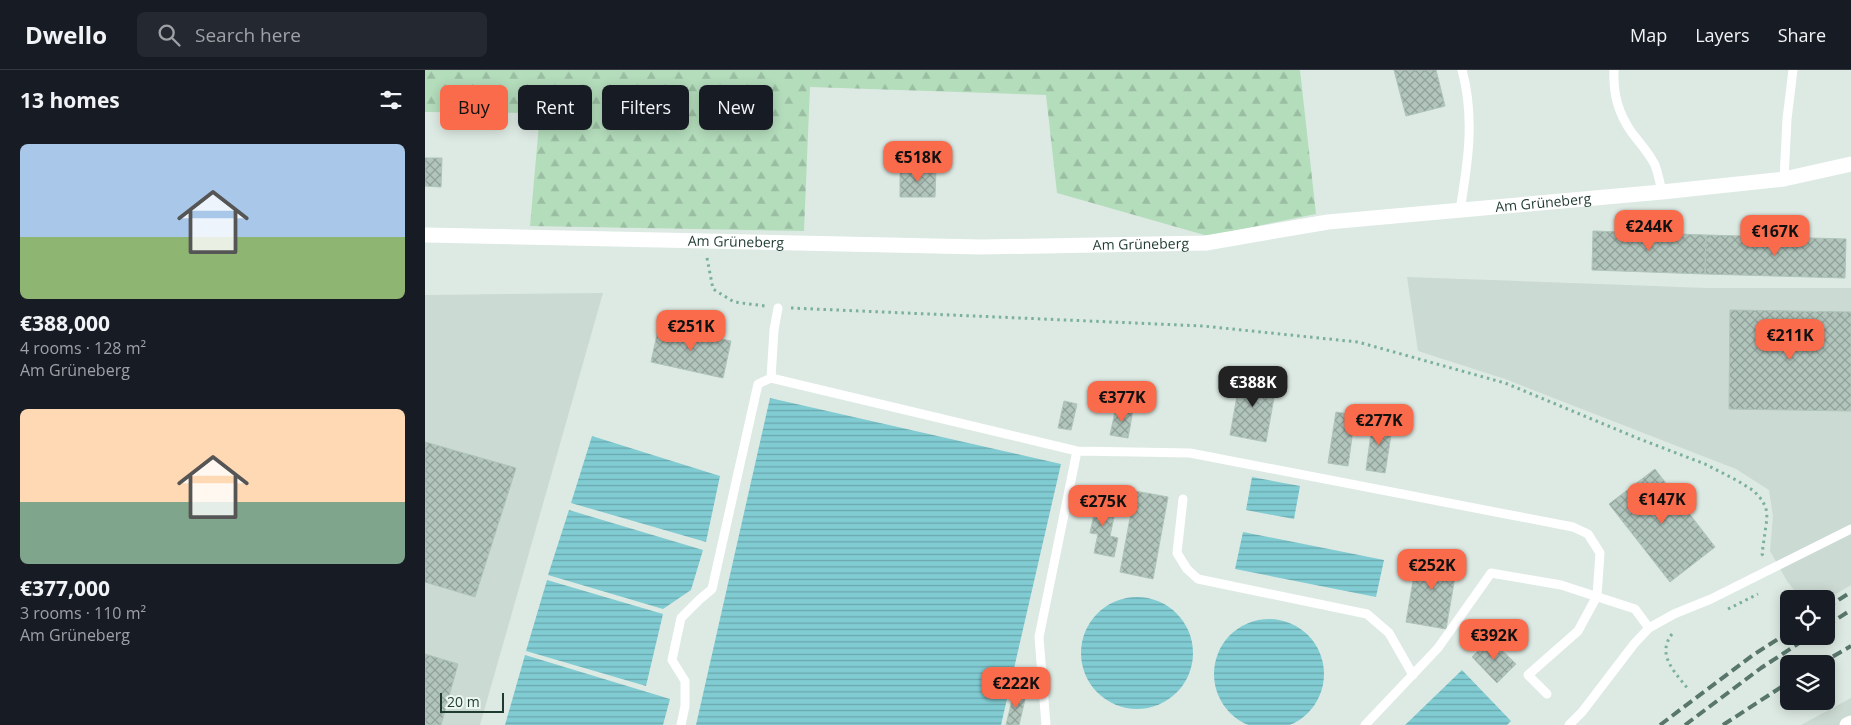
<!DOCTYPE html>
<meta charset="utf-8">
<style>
:root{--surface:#171b24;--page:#242831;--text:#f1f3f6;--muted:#9ea1a6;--line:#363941;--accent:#fa6b4b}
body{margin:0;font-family:"Open Sans",sans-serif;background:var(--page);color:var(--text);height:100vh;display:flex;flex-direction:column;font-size:19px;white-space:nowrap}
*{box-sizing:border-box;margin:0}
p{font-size:16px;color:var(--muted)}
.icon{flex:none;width:28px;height:28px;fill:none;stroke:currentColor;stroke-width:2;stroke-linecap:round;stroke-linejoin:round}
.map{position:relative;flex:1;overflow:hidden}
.side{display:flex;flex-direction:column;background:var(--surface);width:425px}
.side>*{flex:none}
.hud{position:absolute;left:15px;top:15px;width:475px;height:45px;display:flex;gap:10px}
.fabs{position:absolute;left:1355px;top:520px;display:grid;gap:10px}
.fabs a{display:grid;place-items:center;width:55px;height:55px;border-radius:8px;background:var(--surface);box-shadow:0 2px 12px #0003;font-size:25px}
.scale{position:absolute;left:15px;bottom:12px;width:64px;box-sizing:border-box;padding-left:5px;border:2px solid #1e3a31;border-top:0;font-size:14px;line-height:18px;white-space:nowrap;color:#1e3a31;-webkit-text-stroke:4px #edf7f1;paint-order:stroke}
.price{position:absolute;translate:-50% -42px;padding:0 11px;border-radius:10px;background:var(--accent);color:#111;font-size:16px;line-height:32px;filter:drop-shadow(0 1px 2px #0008)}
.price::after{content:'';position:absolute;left:50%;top:30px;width:15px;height:11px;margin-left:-8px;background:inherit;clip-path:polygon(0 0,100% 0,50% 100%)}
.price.selected{background:#222;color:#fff}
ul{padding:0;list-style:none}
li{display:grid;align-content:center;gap:10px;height:265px;padding:0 20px}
li span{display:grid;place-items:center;height:155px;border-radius:8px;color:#555}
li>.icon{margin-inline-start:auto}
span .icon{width:90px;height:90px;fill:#fffc;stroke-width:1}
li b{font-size:21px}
h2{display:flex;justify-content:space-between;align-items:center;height:60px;padding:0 20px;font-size:21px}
.tag{padding:0 18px;border-radius:8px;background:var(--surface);box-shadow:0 2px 12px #0003;font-size:18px;line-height:45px}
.tag.selected{background:var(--accent);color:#111}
header{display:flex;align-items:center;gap:30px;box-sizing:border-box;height:70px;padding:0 25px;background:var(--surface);border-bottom:1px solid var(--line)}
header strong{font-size:24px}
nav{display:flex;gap:28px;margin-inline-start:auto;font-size:18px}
.search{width:350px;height:45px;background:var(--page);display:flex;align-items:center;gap:12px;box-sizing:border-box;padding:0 18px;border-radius:8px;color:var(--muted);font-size:19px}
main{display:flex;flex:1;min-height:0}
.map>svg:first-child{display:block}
.built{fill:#cbdad2}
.forest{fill:url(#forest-firs)}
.water{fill:url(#water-rules)}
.building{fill:url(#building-cross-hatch);stroke:#afc4ba}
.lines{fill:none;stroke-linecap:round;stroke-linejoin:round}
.path{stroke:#7bb09c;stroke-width:3;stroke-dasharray:2.5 4;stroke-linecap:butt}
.lane{stroke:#fff;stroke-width:9}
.street{stroke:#fff;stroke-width:15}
.rail{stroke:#58766c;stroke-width:4;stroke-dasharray:10 5;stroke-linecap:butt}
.labels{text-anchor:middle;stroke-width:4;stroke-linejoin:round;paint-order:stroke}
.street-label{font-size:14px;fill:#1e3a31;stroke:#edf7f1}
</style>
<header>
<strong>Dwello</strong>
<div class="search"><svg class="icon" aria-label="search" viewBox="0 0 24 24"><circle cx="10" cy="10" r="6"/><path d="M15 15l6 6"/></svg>Search here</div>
<nav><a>Map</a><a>Layers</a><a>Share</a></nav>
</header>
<main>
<section class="side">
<h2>13 homes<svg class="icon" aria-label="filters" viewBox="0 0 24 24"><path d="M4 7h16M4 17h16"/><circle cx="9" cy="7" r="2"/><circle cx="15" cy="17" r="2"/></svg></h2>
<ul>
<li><span style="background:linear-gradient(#a9c7e8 60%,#8fb573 0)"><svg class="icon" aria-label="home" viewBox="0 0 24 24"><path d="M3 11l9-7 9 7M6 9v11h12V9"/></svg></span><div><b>€388,000</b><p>4 rooms · 128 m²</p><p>Am Grüneberg</p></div></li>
<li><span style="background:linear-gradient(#ffd9b3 60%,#7fa58c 0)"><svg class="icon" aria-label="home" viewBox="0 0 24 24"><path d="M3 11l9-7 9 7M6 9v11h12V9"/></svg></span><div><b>€377,000</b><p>3 rooms · 110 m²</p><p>Am Grüneberg</p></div></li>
</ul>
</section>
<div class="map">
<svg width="1426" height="655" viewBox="0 0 1426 655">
<defs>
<pattern id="forest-firs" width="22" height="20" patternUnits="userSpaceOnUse" patternTransform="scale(1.25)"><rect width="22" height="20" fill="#b4ddbc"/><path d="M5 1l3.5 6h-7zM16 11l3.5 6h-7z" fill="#9abea2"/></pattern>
<pattern id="water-rules" width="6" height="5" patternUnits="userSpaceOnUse" patternTransform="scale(1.25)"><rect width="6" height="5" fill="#81ccd3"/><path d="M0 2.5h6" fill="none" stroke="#69a7ac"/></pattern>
<pattern id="building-cross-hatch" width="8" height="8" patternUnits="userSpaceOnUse" patternTransform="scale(1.25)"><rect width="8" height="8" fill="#b2c5bc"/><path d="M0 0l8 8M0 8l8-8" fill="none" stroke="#90a199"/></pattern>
</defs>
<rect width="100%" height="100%" fill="#ddeae3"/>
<path class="built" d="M982,207L1282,218H1426V515L1401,530L1376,529L1362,511L1345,481L1348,446L1344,420L1311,399L1080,309L993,281Z
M178,223L55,655H0V225Z
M1426,628V655H1376Z"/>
<path class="forest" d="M0,0H875L891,144L783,166L632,123L621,25L385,17L379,161L105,156L115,43L0,42Z"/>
<path class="water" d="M345,328L636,394L576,655H271Z
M167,366L295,406L281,472L146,433Z
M827,407L875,416L869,449L821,440Z
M144,440L278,480L266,520L238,539L123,505Z
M818,462L959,490L951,527L810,499Z
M122,510L238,544L221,616L101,581Z
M656 583a56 56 0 1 1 112 0a56 56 0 1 1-112 0Z
M789 604a55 55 0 1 1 110 0a55 55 0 1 1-110 0Z
M100,585L245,629L238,655H80Z
M1037,600L1086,651L1082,655H980Z"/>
<path class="building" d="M969,0H1011L1020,36L981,46Z
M0,88H17L16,117L0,116Z
M475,98L511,99L510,127H475Z
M1168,161L1281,165L1280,204L1167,200Z
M1281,165L1421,169L1420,208L1280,204Z
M1305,240L1426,242V341L1304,339Z
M234,255L306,271L298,308L226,292Z
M816,304L852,311L841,372L805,365Z
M639,331L652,334L646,360L633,358Z
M691,337L708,340L703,368L685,365Z
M911,342L930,345L923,396L903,393Z
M948,349L968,352L960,403L941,400Z
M0,372L91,398L50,527L0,512Z
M1230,399L1290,477L1245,512L1184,434Z
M710,421L743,427L728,509L695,502Z
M669,425L687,429L683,446L689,447L685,466L693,468L689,487L669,483L673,464L665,463L669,444L665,443Z
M993,482L1033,489L1021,559L981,552Z
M1065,569L1091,594L1072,613L1047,587Z
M0,584L33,594L16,655H0Z
M589,622L601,625L594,655H581Z"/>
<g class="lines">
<path class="path" d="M282,188L288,219L309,232L340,236
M366,238L778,256L933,272L1080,313L1212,368L1280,394L1313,411L1329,421L1337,430L1341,438L1342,448L1337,484L1339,487
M1303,539L1333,524
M1247,564C1231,585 1250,602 1263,619"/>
<path class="lane" d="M1189,0C1188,24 1193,43 1207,63C1215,73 1224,83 1230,95C1233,103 1235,113 1237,122
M1359,109L1362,49L1368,0
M1035,140C1043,93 1050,47 1037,0
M346,308L349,260L353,238
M758,429L752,483L762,499L773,509L942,544L964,563L988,605
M256,655L260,636V611L247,590L256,548L274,530L287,519L333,314L346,308L652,381
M621,655L614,567L652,381L765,383L1148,457L1163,464L1175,483L1172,526L1153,561L1103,605L1122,624
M940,655L1013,578L1066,503L1136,515L1210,539L1224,558
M1144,655L1157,642L1209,574L1224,558L1249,544L1286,529L1426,459"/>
<g class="street">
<path id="s1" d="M0,165L556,177L781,173L903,152L1237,122L1359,109L1426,94"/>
<path d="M1422,655L1426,653"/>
</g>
<path class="rail" d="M1401,538L1426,522
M1401,556L1426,540
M1395,594L1426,576
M1235,655L1328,585L1364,562
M1260,655L1336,598L1385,566
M1298,655L1364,612"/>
</g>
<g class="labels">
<g class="street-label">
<text dy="5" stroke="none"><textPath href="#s1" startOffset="1121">Am Grüneberg</textPath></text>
<text dy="5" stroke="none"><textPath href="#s1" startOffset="311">Am Grüneberg</textPath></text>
<text dy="5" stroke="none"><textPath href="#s1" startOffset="716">Am Grüneberg</textPath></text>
</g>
</g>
</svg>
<div class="fabs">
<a><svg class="icon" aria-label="locate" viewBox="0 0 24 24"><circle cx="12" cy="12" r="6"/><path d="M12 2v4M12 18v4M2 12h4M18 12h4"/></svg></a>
<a><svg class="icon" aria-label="layers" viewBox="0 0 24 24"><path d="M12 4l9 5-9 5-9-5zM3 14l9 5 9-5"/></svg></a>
</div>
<div class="scale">20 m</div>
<b class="price" style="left:493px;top:113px">€518K</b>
<b class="price" style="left:1224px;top:182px">€244K</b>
<b class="price" style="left:1350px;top:187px">€167K</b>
<b class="price" style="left:266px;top:282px">€251K</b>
<b class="price" style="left:1365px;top:291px">€211K</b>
<b class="price selected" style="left:828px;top:338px">€388K</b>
<b class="price" style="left:697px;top:353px">€377K</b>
<b class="price" style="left:954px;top:376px">€277K</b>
<b class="price" style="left:1237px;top:455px">€147K</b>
<b class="price" style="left:678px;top:457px">€275K</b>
<b class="price" style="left:1007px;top:521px">€252K</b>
<b class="price" style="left:1069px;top:591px">€392K</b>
<b class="price" style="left:591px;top:639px">€222K</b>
<div class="hud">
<a class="tag selected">Buy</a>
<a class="tag">Rent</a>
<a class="tag">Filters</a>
<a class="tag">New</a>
</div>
</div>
</main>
